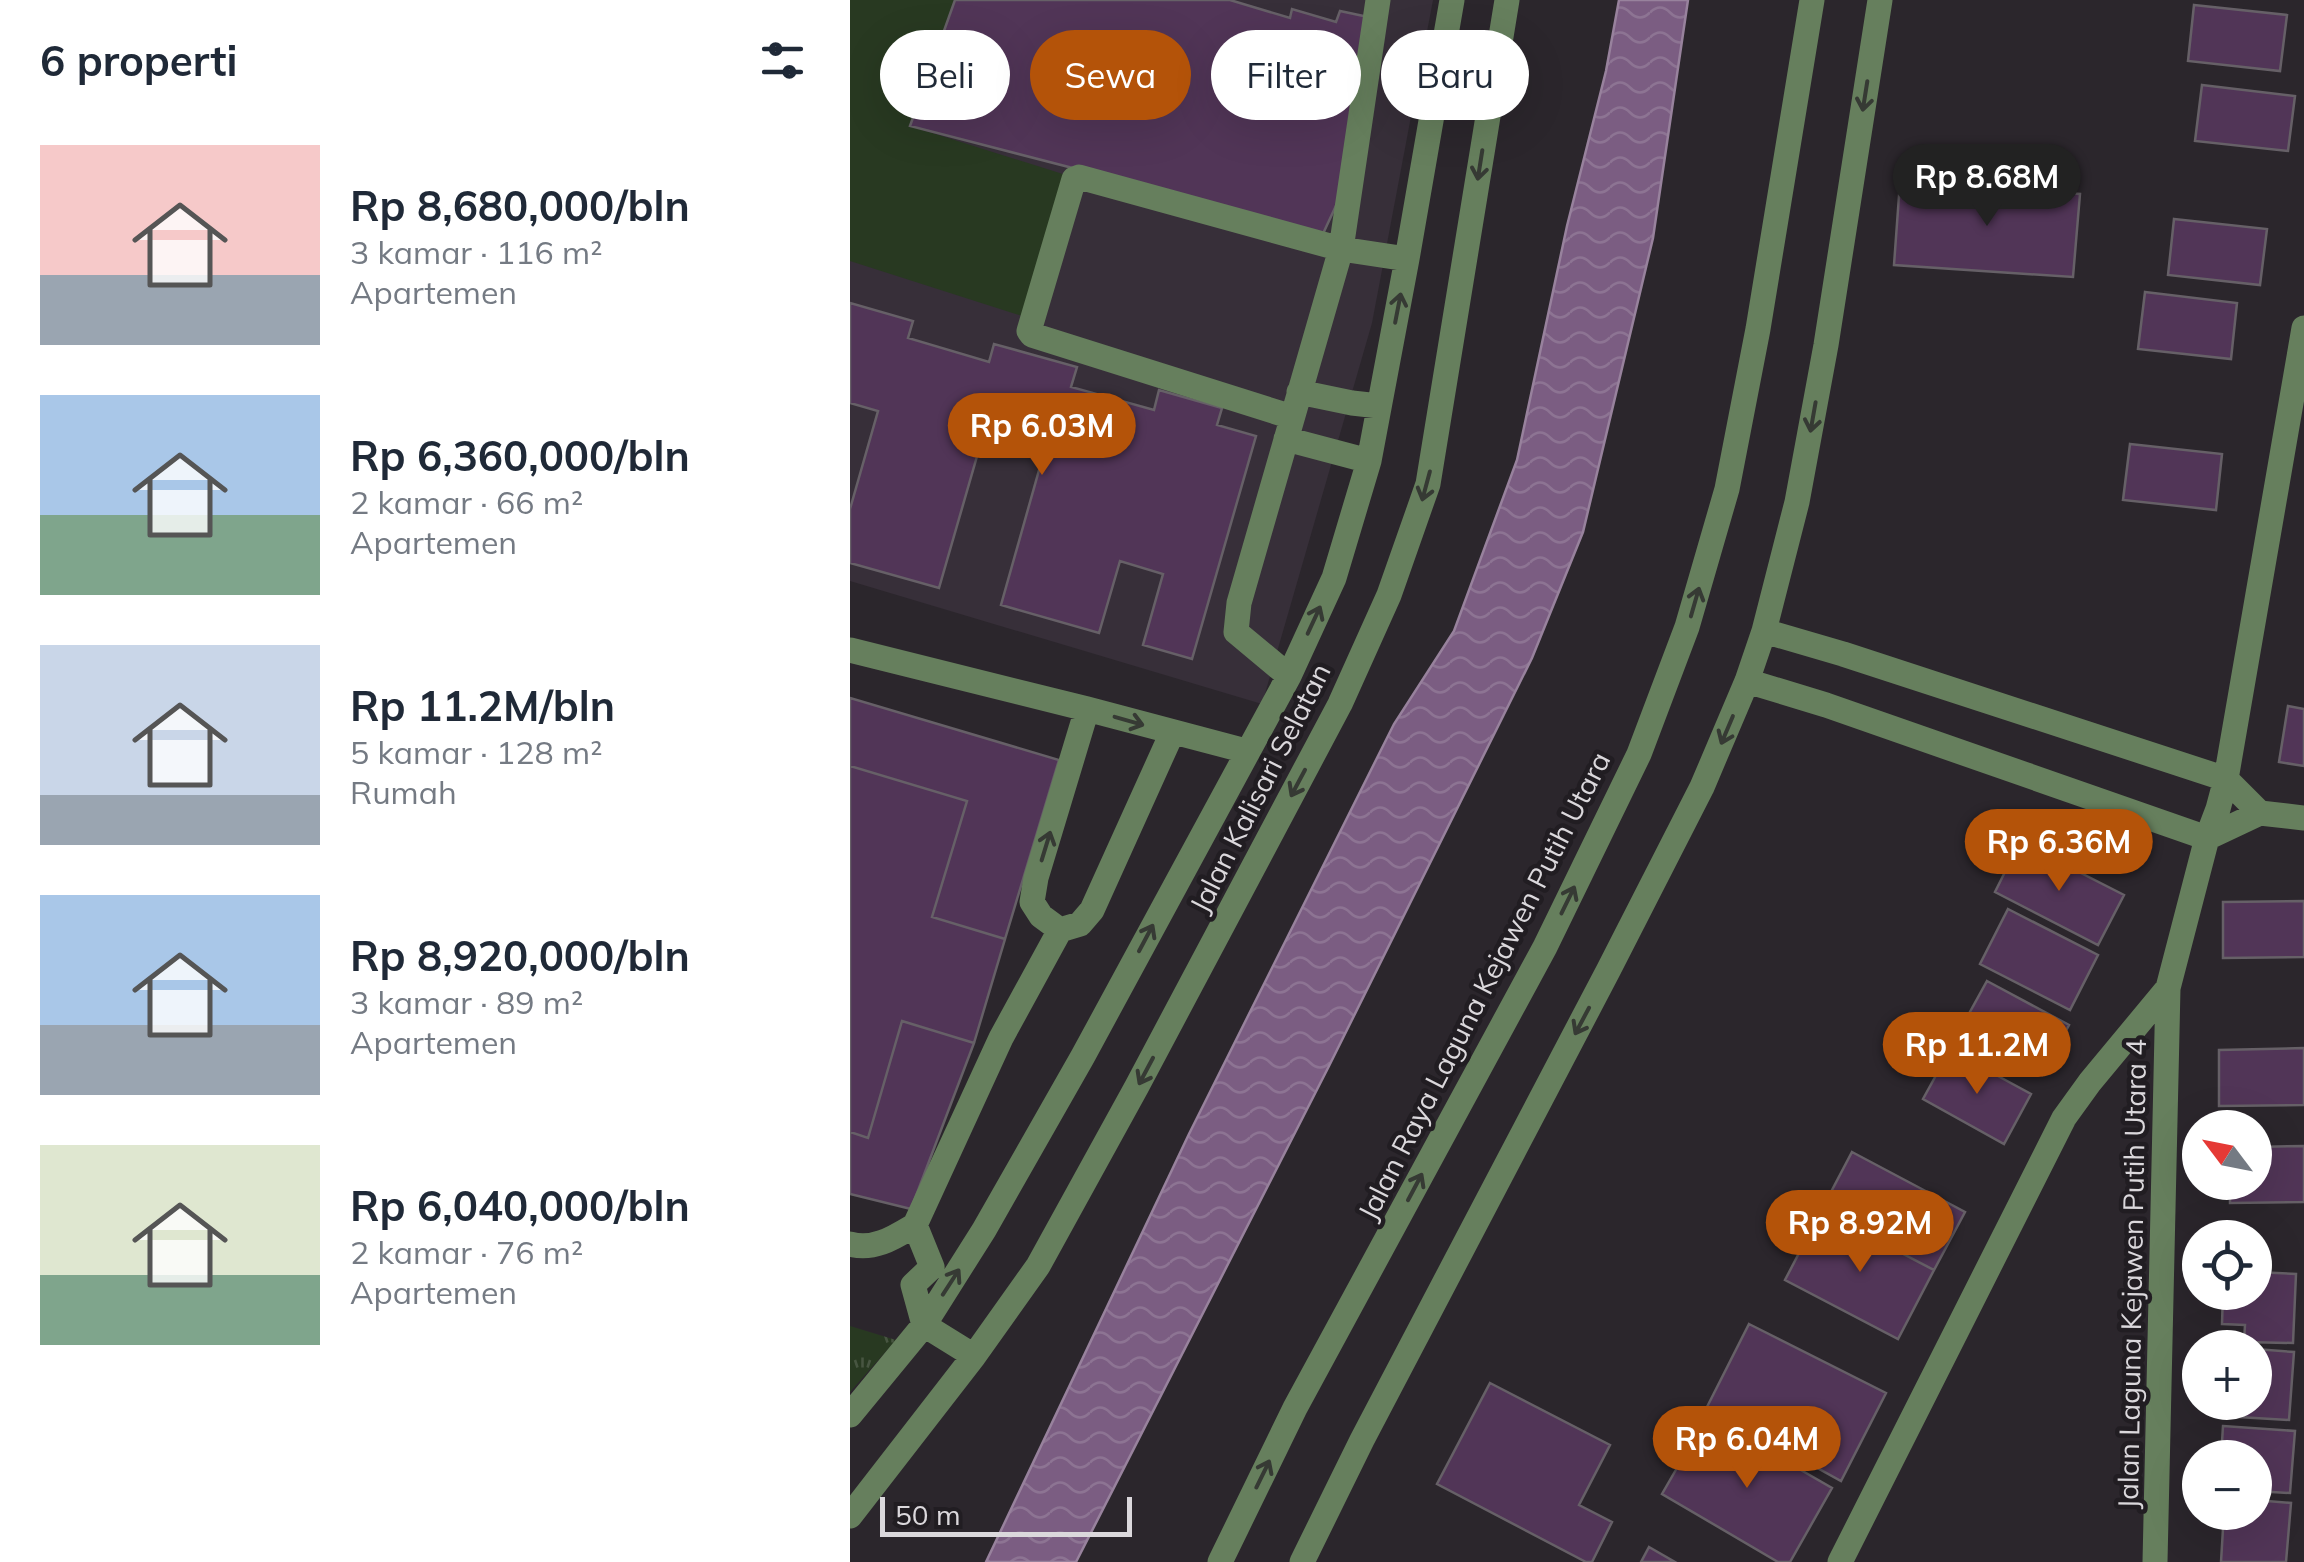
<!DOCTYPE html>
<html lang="id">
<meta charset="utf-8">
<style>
:root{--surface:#fff;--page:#f6f6f7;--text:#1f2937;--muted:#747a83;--accent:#b45309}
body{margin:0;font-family:Mulish,sans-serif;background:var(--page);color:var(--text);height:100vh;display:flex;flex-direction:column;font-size:38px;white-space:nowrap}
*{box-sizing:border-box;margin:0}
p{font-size:32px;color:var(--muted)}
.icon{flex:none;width:55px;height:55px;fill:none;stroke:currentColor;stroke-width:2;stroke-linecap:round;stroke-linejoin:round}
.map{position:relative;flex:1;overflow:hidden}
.sheet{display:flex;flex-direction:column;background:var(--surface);width:850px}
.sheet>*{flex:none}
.hud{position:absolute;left:30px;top:30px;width:950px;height:90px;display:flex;gap:20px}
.needle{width:65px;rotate:302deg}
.buttons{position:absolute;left:1332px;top:1110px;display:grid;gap:20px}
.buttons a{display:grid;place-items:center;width:90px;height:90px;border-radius:50%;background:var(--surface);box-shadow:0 10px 40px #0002;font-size:50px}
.scale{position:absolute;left:30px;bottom:25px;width:252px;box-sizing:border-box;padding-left:10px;border:5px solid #dbd8dc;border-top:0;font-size:28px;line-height:35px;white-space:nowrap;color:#dbd8dc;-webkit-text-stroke:8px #211d22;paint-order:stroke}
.price{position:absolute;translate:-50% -85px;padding:0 22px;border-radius:35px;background:var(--accent);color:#fff;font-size:32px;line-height:65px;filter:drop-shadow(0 2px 5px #0008)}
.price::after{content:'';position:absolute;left:50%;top:60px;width:30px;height:22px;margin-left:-15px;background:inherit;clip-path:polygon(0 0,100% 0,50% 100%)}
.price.active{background:#222;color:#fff}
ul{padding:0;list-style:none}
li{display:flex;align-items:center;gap:30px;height:250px;padding:0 40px}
li span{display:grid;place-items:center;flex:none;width:280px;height:200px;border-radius:0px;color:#555}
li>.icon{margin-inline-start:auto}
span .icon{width:120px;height:120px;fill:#fffc;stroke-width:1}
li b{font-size:42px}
h2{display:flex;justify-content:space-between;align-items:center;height:120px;padding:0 40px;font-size:42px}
.pill{padding:0 35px;border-radius:45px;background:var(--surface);box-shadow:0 10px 40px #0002;font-size:35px;line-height:90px}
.pill.active{background:var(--accent);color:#fff}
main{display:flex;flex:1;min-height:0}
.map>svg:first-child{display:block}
.built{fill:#372f39}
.grass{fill:url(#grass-tufts)}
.pitch{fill:#283921}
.water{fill:url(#water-waves);stroke:#98829d;stroke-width:2.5}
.building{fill:#513557;stroke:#666067;stroke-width:2.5}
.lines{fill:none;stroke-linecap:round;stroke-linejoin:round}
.minor{stroke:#667f5d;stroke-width:25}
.oneway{stroke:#363a34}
.labels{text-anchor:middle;stroke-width:9;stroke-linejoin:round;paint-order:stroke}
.street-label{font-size:28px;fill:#dbd8dc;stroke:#211d22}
</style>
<main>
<section class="sheet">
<h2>6 properti<svg class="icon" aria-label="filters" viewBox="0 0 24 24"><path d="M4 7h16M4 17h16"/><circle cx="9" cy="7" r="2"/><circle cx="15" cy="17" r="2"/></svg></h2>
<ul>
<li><span style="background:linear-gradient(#f6c9c9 65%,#9aa5b1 0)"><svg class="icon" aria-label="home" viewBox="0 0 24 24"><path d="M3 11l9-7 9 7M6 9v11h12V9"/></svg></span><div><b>Rp 8,680,000/bln</b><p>3 kamar · 116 m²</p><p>Apartemen</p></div></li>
<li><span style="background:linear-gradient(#a9c7e8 60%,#7fa58c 0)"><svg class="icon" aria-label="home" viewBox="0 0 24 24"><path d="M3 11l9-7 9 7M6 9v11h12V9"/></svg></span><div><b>Rp 6,360,000/bln</b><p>2 kamar · 66 m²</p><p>Apartemen</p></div></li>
<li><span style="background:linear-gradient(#c9d6e8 75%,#9aa5b1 0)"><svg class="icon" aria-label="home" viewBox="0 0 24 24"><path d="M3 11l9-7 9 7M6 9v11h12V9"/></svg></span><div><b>Rp 11.2M/bln</b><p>5 kamar · 128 m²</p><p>Rumah</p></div></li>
<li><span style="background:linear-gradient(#a9c7e8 65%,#9aa5b1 0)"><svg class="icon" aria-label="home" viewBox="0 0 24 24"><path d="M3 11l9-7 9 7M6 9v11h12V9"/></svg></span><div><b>Rp 8,920,000/bln</b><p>3 kamar · 89 m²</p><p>Apartemen</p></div></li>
<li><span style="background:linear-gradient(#dfe7d0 65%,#7fa58c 0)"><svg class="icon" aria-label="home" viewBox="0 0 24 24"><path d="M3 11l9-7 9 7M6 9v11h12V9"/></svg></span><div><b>Rp 6,040,000/bln</b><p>2 kamar · 76 m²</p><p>Apartemen</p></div></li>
</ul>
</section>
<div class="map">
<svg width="1454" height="1562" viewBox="0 0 1454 1562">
<defs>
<pattern id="grass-tufts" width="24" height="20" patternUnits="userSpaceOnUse" patternTransform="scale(2.5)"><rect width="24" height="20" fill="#283921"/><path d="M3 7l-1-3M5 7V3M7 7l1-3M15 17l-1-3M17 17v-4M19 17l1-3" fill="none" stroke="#475541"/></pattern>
<pattern id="water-waves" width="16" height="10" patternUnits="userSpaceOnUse" patternTransform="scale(2.5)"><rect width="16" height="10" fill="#7b5d82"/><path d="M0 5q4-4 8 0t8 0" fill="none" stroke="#8d7493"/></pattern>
</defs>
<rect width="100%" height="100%" fill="#2b262c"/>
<path class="built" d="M0,0H583L522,323L412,704L0,581Z"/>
<path class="grass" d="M0,1326L46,1340L0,1392Z"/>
<path class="pitch" d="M0,0H105L60,126L216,175L172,316L0,261Z"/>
<path class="water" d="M769,0H838L803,238L733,532L682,658L479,1066L226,1562H136L339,1134L544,724L604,631L667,460L717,226L756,71Z"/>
<path class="building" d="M105,0H380L440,18L442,9L486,22L490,11L523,18L490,197L471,238L242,173L60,126Z
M1344,5L1437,15L1430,71L1338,61Z
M1352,85L1445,96L1438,151L1345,141Z
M1050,182L1230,194L1223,277L1044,265Z
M1324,219L1417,229L1410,285L1318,275Z
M1295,292L1387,303L1381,359L1288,349Z
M0,303L63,321L58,338L139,362L144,344L227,367L221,387L304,410L309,390L372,408L367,425L406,436L342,659L293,645L313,574L270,561L249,633L151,605L193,456L132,439L89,588L0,563V509L28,411L0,403Z
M1280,444L1372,454L1366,510L1273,500Z
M0,698L209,760L155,939L82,917L117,801L0,766Z
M1438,706L1454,709V766L1429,762Z
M0,766L117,801L82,917L155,939L124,1043L52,1021L18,1138L0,1132Z
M1170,842L1274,895L1248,945L1145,892Z
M1454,901V957L1373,958V902Z
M1158,909L1248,955L1220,1010L1130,964Z
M1137,981L1219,1025L1192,1075L1110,1030Z
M52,1021L124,1043L61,1209L0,1194V1132L18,1138Z
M1454,1048V1105L1369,1106V1050Z
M1100,1050L1181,1094L1154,1144L1073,1099Z
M1454,1146V1202L1380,1203V1182H1405V1147Z
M1002,1152L1115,1212L1084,1270L971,1211Z
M971,1211L1084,1270L1048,1339L935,1280Z
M1405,1272L1446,1274L1443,1343L1394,1342L1395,1325L1372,1324L1373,1292H1405Z
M899,1324L1036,1393L991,1481L857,1407Z
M1405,1349L1444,1352L1439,1420L1372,1416L1373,1402H1405Z
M640,1383L760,1445L729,1505L762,1522L742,1562H736L587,1484Z
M857,1416L982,1488L940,1562H928L812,1494Z
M1373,1426L1445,1431L1440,1493L1406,1491L1405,1458H1371Z
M1405,1500L1441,1503L1436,1562H1371L1374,1512H1405Z
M799,1547L825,1562H791Z"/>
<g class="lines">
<path class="minor" d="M449,392L502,403L529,406
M442,417L182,335L179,331L224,179L229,177L491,249L557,259
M436,439L519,461
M914,631L993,654L1376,779L1410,813
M0,650L237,709L396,751
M439,676L386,632L389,603L491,249L528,0
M897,681L976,705L1357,838L1410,813L1454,818
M210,930L191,916L182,902L186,878L237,709
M65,1225L82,1267L63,1285L74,1325L124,1356
M0,1244C24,1251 45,1237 65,1225L151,1038L210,930L230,924L242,910L322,733
M0,1415L74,1325L134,1230L233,1056L439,676L484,578L519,461L557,259L602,0
M0,1516L124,1356L188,1266L286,1088L490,704L539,595L578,484L657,0
M370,1562L445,1408L695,947L789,754L837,627L877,489L908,329L962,0
M452,1562L512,1440L758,971L852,787L897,681L914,631L947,502L976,345L1030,0
M990,1562L1214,1118L1240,1082L1318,988L1357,838L1368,809L1376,779L1454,328
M1305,1562L1318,988"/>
</g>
<defs><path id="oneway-shaft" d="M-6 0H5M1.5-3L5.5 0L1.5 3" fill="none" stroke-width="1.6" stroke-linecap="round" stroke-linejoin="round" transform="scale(2.5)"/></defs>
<g class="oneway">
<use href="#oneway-shaft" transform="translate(1015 96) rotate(99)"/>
<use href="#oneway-shaft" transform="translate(630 165) rotate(99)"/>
<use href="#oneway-shaft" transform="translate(548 308) rotate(-79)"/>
<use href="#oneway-shaft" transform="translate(963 417) rotate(100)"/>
<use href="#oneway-shaft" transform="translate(576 486) rotate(105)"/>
<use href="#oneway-shaft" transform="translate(845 602) rotate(-74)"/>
<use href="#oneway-shaft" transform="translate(464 620) rotate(-65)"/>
<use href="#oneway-shaft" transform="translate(279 721) rotate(16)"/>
<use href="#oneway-shaft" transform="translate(877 730) rotate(113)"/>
<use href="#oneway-shaft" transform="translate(448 783) rotate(118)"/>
<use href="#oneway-shaft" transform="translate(196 846) rotate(-73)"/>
<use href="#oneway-shaft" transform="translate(718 900) rotate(-64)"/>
<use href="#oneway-shaft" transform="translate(296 938) rotate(-62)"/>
<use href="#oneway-shaft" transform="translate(732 1021) rotate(118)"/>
<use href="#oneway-shaft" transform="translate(296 1071) rotate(118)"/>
<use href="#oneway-shaft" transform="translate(565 1187) rotate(-62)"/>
<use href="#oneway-shaft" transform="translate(101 1282) rotate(-57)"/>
<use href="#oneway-shaft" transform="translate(413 1474) rotate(-64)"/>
</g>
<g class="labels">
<g class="street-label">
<text transform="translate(410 788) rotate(-63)" y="10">Jalan Kalisari Selatan</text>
<text transform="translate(634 986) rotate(-63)" y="10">Jalan Raya Laguna Kejawen Putih Utara</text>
<text transform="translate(1282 1274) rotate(-89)" y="10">Jalan Laguna Kejawen Putih Utara 4</text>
</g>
</g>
</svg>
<div class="buttons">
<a><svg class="needle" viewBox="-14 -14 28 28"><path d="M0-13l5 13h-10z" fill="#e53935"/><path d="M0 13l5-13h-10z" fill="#747a83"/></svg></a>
<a><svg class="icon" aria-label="locate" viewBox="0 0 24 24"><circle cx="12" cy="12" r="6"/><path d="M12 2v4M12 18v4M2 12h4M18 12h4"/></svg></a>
<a>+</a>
<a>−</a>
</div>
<div class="scale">50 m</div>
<b class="price active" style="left:1137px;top:229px">Rp 8.68M</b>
<b class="price" style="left:192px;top:478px">Rp 6.03M</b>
<b class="price" style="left:1209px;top:894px">Rp 6.36M</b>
<b class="price" style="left:1127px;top:1097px">Rp 11.2M</b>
<b class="price" style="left:1010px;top:1275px">Rp 8.92M</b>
<b class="price" style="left:897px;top:1491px">Rp 6.04M</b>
<div class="hud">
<a class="pill">Beli</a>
<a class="pill active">Sewa</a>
<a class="pill">Filter</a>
<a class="pill">Baru</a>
</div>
</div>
</main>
